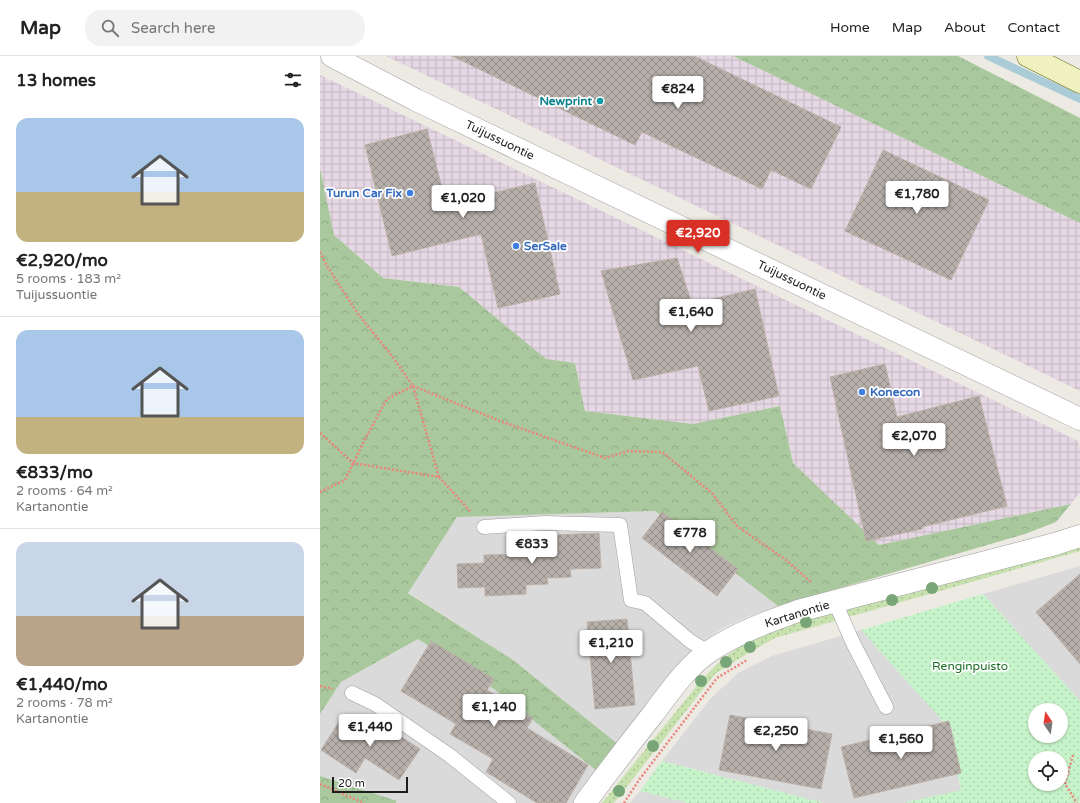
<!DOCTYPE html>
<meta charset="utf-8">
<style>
:root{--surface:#fff;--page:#f2f2f2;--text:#222;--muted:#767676;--line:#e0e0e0;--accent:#d93025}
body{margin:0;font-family:"Varela Round",sans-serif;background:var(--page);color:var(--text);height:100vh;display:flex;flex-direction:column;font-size:15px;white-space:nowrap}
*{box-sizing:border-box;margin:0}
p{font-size:13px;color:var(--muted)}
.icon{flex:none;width:22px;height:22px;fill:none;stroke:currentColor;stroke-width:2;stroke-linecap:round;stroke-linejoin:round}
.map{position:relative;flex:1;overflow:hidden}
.details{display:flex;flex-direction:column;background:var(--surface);width:320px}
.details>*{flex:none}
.needle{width:26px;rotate:347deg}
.buttons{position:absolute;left:708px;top:647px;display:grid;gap:8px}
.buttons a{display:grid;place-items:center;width:40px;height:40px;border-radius:50%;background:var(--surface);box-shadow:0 1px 3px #0004;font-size:20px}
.scale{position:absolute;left:12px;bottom:10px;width:76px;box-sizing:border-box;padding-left:4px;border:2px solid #1d1d1d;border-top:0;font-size:11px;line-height:14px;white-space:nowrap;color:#1d1d1d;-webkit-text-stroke:3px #fff;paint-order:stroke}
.price{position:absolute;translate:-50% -34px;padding:0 9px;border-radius:4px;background:#fff;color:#222;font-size:13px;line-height:26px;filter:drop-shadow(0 1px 2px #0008)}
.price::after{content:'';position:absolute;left:50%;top:24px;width:12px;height:9px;margin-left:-6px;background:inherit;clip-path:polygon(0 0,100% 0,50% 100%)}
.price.current{background:var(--accent);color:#fff}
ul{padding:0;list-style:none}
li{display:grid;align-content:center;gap:8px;height:212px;padding:0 16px}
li+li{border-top:1px solid var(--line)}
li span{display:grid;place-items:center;height:124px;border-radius:12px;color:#555}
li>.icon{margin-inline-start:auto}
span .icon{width:72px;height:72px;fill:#fffc;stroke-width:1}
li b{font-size:17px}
h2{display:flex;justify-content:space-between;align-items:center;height:48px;padding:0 16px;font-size:17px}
header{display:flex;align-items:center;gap:24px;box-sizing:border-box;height:56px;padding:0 20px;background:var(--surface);border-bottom:1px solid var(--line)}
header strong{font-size:19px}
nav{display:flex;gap:22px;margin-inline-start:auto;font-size:14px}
.search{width:280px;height:36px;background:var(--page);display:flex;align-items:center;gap:10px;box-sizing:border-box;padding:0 14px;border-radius:16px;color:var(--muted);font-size:15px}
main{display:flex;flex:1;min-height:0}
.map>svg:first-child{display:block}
.residential{fill:#dbdada}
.industrial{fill:url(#industrial-grid)}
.grass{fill:url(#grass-dots)}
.forest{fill:url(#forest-crowns)}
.park{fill:url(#park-dots);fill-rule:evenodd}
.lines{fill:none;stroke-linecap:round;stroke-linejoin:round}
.stream{stroke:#a9ccd6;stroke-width:8}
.building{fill:url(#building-cross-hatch);stroke:#bdb1a8}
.lane-casing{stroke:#9e9e9e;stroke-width:15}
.street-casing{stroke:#9e9e9e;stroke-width:23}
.secondary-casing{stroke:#5d6711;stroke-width:23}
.path{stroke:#e98579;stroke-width:2.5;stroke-dasharray:2 2;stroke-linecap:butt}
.lane{stroke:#fff;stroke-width:14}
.street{stroke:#fff;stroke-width:22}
.secondary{stroke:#eff2be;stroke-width:22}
.tree{fill:#78a678}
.culture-dot{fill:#0f9aa8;stroke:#fff;stroke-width:1.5}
.shop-dot{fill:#3f7fe0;stroke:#fff;stroke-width:1.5}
.labels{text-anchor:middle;stroke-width:3.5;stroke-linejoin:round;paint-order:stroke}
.culture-label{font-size:12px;font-weight:bold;fill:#0d838f;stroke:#fff;text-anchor:end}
.street-label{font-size:12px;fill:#1d1d1d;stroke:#fff}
.shop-label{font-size:12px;font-weight:bold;fill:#366cbe;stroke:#fff;text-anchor:start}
.park-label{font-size:12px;fill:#186e1f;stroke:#fff}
</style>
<header>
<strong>Map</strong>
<div class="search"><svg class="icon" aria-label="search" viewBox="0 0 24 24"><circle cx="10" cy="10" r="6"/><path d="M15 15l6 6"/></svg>Search here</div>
<nav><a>Home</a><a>Map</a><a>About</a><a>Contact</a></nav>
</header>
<main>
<section class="details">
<h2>13 homes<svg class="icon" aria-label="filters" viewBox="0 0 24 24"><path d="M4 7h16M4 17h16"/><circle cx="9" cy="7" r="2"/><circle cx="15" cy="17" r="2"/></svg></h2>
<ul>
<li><span style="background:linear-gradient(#a9c7e8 60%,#c2b280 0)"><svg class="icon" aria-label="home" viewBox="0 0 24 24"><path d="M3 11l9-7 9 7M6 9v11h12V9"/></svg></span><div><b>€2,920/mo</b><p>5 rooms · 183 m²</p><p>Tuijussuontie</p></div></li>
<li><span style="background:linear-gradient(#a9c7e8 70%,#c2b280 0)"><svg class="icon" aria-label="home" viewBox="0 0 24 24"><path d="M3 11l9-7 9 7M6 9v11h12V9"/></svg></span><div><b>€833/mo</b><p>2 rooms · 64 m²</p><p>Kartanontie</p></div></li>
<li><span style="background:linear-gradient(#c9d6e8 60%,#b9a48a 0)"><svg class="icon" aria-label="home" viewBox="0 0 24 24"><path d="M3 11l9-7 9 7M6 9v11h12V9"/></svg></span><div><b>€1,440/mo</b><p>2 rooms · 78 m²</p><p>Kartanontie</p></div></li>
</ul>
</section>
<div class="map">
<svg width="760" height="747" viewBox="0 0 760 747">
<defs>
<pattern id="industrial-grid" width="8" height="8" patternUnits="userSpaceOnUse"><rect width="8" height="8" fill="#e5d7e3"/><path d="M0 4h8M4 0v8" fill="none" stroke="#c4b8c2"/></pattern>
<pattern id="grass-dots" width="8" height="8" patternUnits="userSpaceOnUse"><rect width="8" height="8" fill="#c8e2af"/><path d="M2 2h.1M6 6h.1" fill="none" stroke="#abc196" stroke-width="1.8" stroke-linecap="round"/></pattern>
<pattern id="forest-crowns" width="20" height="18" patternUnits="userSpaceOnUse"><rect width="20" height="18" fill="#aac89e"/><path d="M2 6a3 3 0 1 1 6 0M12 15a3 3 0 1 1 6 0" fill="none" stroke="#92ab88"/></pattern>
<pattern id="park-dots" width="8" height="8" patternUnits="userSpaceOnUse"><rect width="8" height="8" fill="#c6f3c9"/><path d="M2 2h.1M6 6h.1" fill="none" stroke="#aad0ac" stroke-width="1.8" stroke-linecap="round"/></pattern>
<pattern id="building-cross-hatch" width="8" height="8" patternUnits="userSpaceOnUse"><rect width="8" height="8" fill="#b6afaa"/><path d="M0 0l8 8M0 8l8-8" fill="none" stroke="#938e8a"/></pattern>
</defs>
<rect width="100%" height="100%" fill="#edeae4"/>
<path class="residential" d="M335,455L458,550L429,560L401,573L377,590L298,688L193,604L88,536L137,461Z
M760,510V645L663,538Z
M541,574L628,670L641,735L583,747H504L342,705L390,643L418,617L452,600Z
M98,583L174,633L277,715L253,747H79L0,720V658L21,626Z
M320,735L368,747H310Z"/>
<path class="industrial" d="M66,0H413L760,167V335Z
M0,19L758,385L760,393V436L751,448L559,489L473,407L460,350L373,368L265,355L255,307L226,304L139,231L63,222L14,179L0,112Z"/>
<path class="grass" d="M760,486V495L455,582L417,604L395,618L294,747H282L375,632C385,620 396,608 408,599C427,585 449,577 470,567Z"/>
<path class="forest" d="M413,0H638L760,62V167Z
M0,112L14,179L63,222L139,231L226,303L255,307L265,355L373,368L460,350L473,407L559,489L751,448L736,466L705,478L458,550L335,455L137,461L88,537L193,604L298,688L277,715L174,633L98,583L21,626L0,658Z
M0,720L77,745L76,747H0Z"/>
<path class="park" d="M663,538L760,645V747H583L641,734L628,671L541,574ZM715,654H741V680H715ZM715,702H741V728H715Z
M342,705L504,747H368L320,735Z"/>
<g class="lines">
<path class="stream" d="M668,0L760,43"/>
</g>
<path class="building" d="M132,0H374L521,71L491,133L451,114L442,133L322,76L315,89Z
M107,73L126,148L215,127L240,238L178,252L161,178L72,200L45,89Z
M563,94L669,144L631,224L525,175Z
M357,202L372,248L435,233L459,340L389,355L378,310L313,324L281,215Z
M565,308L577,361L659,340L687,450L602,471V473L546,485L510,321Z
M342,456L418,513L397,540L322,482Z
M279,477L281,512L250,513L251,521L227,522L228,528L206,529V538L165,540V531L138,532L137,508L164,507V499L211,498L210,489L236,486L235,479Z
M760,518V608L716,556Z
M307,563L315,649L275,653L267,566Z
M111,585L174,623L167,634L213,662L207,672L268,709L246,747H217L166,716L173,703L130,678L136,668L81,635Z
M410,659L512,678L501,733L399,714Z
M23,660L54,680L62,668L100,693L79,724L45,702L36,717L1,694Z
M629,665L641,717L534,742L521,691Z"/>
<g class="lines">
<defs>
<path id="lane" d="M164,471L224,467L300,469L311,544L325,547L370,585L388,596
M515,546L533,587L566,651
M32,637L55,648L129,699L189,747"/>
<path id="street" d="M12,0L96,44L760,363
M265,747C287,717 310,687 333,658C349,637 367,610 390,595C417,577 447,566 478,555L735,488L760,480"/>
<path id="secondary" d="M708,0L760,26"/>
</defs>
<use href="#lane" class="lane-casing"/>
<use href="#street" class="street-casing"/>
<use href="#secondary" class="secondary-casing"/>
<path class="path" d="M0,196L7,210L38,258L72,300L93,330L119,421
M0,377L33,407L119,421L151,456
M0,436L25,424L44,385L67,343L93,330L180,365L285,402L308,395L342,396L392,437L417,470L466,504L492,527
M0,630L13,633
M753,699L745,728L757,747
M0,728L44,747
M304,747L319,724L397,622L427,604"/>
<use href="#lane" class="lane"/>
<use href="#street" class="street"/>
<use href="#secondary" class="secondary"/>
</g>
<g class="tree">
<circle cx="612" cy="532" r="6"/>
<circle cx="572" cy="544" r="6"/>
<circle cx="486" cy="566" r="6"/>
<circle cx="430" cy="591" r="6"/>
<circle cx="406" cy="606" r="6"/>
<circle cx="381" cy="625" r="6"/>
<circle cx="333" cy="690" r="6"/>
<circle cx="299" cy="735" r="6"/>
</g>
<circle class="culture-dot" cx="280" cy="45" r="4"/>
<g class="shop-dot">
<circle cx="90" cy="137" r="4"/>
<circle cx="196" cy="190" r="4"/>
<circle cx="542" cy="336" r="4"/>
</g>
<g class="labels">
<g class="culture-label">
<text x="272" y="49">Newprint</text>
</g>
<g class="street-label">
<text transform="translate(180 84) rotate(26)" y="4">Tuijussuontie</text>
<text transform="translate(472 224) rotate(26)" y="4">Tuijussuontie</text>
<text transform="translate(477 558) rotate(-17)" y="4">Kartanontie</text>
</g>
<g class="shop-label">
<text x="82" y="141" text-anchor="end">Turun Car Fix</text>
<text x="204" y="194">SerSale</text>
<text x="550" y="340">Konecon</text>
</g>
<g class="park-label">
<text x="650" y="614">Renginpuisto</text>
</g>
</g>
</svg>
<div class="buttons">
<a><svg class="needle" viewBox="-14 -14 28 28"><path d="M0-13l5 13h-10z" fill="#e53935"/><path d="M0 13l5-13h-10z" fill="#767676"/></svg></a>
<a><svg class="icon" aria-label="locate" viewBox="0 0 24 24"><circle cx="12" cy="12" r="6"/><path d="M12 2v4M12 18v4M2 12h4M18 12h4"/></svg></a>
</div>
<div class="scale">20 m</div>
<b class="price" style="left:358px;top:54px">€824</b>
<b class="price" style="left:597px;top:159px">€1,780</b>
<b class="price" style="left:143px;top:163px">€1,020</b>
<b class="price current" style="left:378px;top:198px">€2,920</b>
<b class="price" style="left:371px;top:277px">€1,640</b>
<b class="price" style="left:594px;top:401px">€2,070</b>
<b class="price" style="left:370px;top:498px">€778</b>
<b class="price" style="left:212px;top:509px">€833</b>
<b class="price" style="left:291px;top:608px">€1,210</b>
<b class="price" style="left:174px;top:672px">€1,140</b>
<b class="price" style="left:50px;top:692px">€1,440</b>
<b class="price" style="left:456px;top:696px">€2,250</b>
<b class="price" style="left:581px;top:704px">€1,560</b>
</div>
</main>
